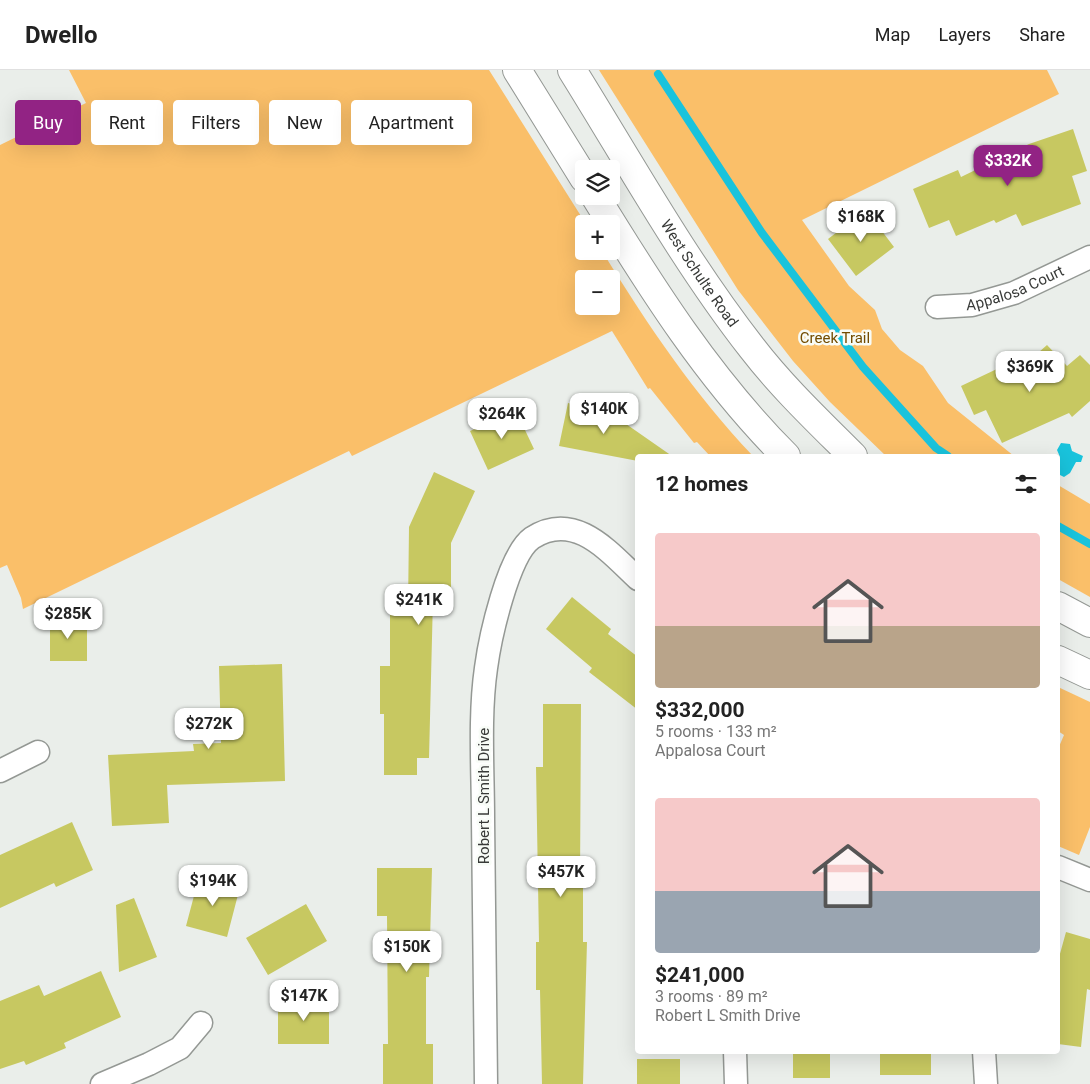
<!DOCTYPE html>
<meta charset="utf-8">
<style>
:root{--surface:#fff;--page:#f6f6f6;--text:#222;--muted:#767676;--line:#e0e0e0;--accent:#922384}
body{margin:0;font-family:Roboto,sans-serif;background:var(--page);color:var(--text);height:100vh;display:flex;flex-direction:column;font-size:19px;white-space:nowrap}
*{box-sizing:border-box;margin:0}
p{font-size:16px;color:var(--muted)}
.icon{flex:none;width:28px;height:28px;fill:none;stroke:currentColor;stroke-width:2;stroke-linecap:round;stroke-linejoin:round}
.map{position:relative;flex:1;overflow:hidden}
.drawer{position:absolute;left:635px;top:384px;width:425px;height:600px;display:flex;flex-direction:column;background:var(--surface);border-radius:5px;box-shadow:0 5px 20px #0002}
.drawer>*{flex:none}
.top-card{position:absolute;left:15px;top:30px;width:475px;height:45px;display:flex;gap:10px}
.tools{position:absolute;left:575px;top:90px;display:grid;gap:10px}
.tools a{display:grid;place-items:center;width:45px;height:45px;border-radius:5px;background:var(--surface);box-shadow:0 5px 20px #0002;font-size:25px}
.price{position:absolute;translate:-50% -42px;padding:0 11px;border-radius:10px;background:#fff;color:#222;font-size:16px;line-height:32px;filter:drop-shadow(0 1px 2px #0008)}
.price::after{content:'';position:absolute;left:50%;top:30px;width:15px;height:11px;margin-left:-8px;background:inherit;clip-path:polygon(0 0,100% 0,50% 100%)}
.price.selected{background:var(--accent);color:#fff}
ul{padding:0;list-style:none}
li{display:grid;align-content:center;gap:10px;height:265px;padding:0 20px}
li span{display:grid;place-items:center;height:155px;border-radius:5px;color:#555}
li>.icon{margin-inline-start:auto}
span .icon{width:90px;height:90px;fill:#fffc;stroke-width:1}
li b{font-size:21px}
h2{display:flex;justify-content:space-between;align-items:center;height:60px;padding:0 20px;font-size:21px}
.pill{padding:0 18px;border-radius:5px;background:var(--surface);box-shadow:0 5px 20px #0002;font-size:18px;line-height:45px}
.pill.selected{background:var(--accent);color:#fff}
header{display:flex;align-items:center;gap:30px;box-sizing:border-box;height:70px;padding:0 25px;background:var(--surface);border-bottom:1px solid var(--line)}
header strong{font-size:24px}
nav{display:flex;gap:28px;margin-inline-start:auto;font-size:18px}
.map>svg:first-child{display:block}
.green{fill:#fabf69;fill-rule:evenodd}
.water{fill:#19c3dc}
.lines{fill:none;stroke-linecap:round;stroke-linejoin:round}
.stream{stroke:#19c3dc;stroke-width:8}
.building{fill:#c7c861}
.minor-casing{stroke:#949894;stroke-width:25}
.secondary-casing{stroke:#949894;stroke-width:30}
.minor{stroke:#fff;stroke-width:22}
.secondary{stroke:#fff;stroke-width:28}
.labels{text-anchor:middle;stroke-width:5;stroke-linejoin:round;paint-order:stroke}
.street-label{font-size:15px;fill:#383a38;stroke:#f8fcf7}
.park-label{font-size:15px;fill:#734c01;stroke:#f8fcf7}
</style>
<header>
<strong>Dwello</strong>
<nav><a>Map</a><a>Layers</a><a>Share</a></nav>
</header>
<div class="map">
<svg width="1090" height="1014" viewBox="0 0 1090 1014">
<rect width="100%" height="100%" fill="#eaeeea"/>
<path class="green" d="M69,0H489L586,154H584V181H602C647,254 694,324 753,386H710L697,372L694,373L650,318L648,319L612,261L352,386L349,381L23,539L21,528L7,495L0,498V75L86,33ZM584,209H611V236H584Z
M599,0H1047L1059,24L802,150L849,216L875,240L882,259L900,280L923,296L948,333L1014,386H886L830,332L793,291L738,220Z
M1058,415L1090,434V527L1058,509Z
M1058,617L1090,632V757L1079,785L1058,776V679L1064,665L1058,661Z"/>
<path class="water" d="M1061,373L1070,374L1072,381L1083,386L1081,392H1076L1070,403L1064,407L1058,404L1060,387L1057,380Z"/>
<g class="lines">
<path class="stream" d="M658,4L762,163L863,297L936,378L948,386
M1058,456L1090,474"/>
</g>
<path class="building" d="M1073,59L1087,101L1072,106L1081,134L1022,156L1016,144L996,153L994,150L956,166L949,150L929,158L913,119L958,100L961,107L1029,74Z
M866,140L894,177L856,206L828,169Z
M1047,275L1067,296L1080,285L1090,295V331L1072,347L1069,343L1002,373L986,340L974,345L961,316L1018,289L1022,297Z
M568,333L617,343L616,347L672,386H638V391L559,376Z
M516,341L534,379L488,400L470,361Z
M434,402L475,421L451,473V528H433L429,688H417V705H384V644H380V596H390V538H408L409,457Z
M572,527L611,559L608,564L638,587V640L589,602L592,598L546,559Z
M50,549H87V591H50Z
M282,594L285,711L167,715L169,753L112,756L108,685L194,681L193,674L221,673L219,596Z
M543,634H581L580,813H583V872H587L583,1014H542L540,920H536V872H539L536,697H543Z
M72,752L93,800L56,817L54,813L0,838V785Z
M377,798H432L429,907H426V974H433V1014H383V974H388L387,846H377Z
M199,807L240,817L227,867L186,856Z
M134,828L157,887L119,902L116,835Z
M306,834L327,871L268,905L246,868Z
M1066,862L1090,869V920L1087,919L1081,977L1058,974V891Z
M101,901L121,947L64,973L66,978L26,995L24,991L0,999V931L39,915L44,926Z
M278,931H329V974H278Z
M793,981H830V1008H793Z
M880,981H931V1005H880Z
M637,989H680V1014H637Z"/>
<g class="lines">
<defs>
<g id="minor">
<path id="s1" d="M937,237L972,235L1014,223L1090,187"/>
<path d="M0,701L38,682"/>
<path d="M1058,797L1090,810"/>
<path d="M735,981L736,1014"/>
<path d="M984,981L986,1014"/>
<path d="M102,1014L149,994L180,978L201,953"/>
<path d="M486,1014C485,926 484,837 483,749C483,701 479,646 486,598C490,568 508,485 532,468C575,440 609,482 638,509"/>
</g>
<g id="secondary">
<path d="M517,0L584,108"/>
<path id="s2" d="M572,0C630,93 684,191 752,278C782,317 818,351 853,386"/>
<path d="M595,126C652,219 709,309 786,386"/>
<path d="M1058,536L1090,553"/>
<path d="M1058,590L1090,605"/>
</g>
</defs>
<use href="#minor" class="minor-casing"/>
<use href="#secondary" class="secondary-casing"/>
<use href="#minor" class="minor"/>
<use href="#secondary" class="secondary"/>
</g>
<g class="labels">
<g class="street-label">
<text dy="5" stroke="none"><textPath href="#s2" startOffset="240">West Schulte Road</textPath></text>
<text dy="5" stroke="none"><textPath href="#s1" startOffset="81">Appalosa Court</textPath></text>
<text transform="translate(484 726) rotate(-90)" y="5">Robert L Smith Drive</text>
</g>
<g class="park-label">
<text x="835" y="273">Creek Trail</text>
</g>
</g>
</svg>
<div class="tools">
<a><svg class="icon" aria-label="layers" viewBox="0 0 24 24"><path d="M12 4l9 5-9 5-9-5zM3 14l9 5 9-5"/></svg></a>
<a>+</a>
<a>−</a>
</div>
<b class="price selected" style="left:1008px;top:117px">$332K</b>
<b class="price" style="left:861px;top:173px">$168K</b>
<b class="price" style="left:1030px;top:323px">$369K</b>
<b class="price" style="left:604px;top:365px">$140K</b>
<b class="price" style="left:502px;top:370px">$264K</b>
<b class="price" style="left:419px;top:556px">$241K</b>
<b class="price" style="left:68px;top:570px">$285K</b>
<b class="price" style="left:209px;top:680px">$272K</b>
<b class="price" style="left:561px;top:828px">$457K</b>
<b class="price" style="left:213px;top:837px">$194K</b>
<b class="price" style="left:407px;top:903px">$150K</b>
<b class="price" style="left:304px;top:952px">$147K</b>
<div class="top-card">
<a class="pill selected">Buy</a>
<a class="pill">Rent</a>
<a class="pill">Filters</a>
<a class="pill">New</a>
<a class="pill">Apartment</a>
</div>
<section class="drawer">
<h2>12 homes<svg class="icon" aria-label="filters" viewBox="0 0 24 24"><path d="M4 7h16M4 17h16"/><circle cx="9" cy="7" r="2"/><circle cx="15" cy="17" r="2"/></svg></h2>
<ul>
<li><span style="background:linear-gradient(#f6c9c9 60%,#b9a48a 0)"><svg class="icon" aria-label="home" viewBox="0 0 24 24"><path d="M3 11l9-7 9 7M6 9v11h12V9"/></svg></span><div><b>$332,000</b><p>5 rooms · 133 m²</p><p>Appalosa Court</p></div></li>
<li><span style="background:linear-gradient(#f6c9c9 60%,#9aa5b1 0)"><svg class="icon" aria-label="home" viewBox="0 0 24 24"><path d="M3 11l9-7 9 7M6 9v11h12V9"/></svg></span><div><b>$241,000</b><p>3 rooms · 89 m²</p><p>Robert L Smith Drive</p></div></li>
</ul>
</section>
</div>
